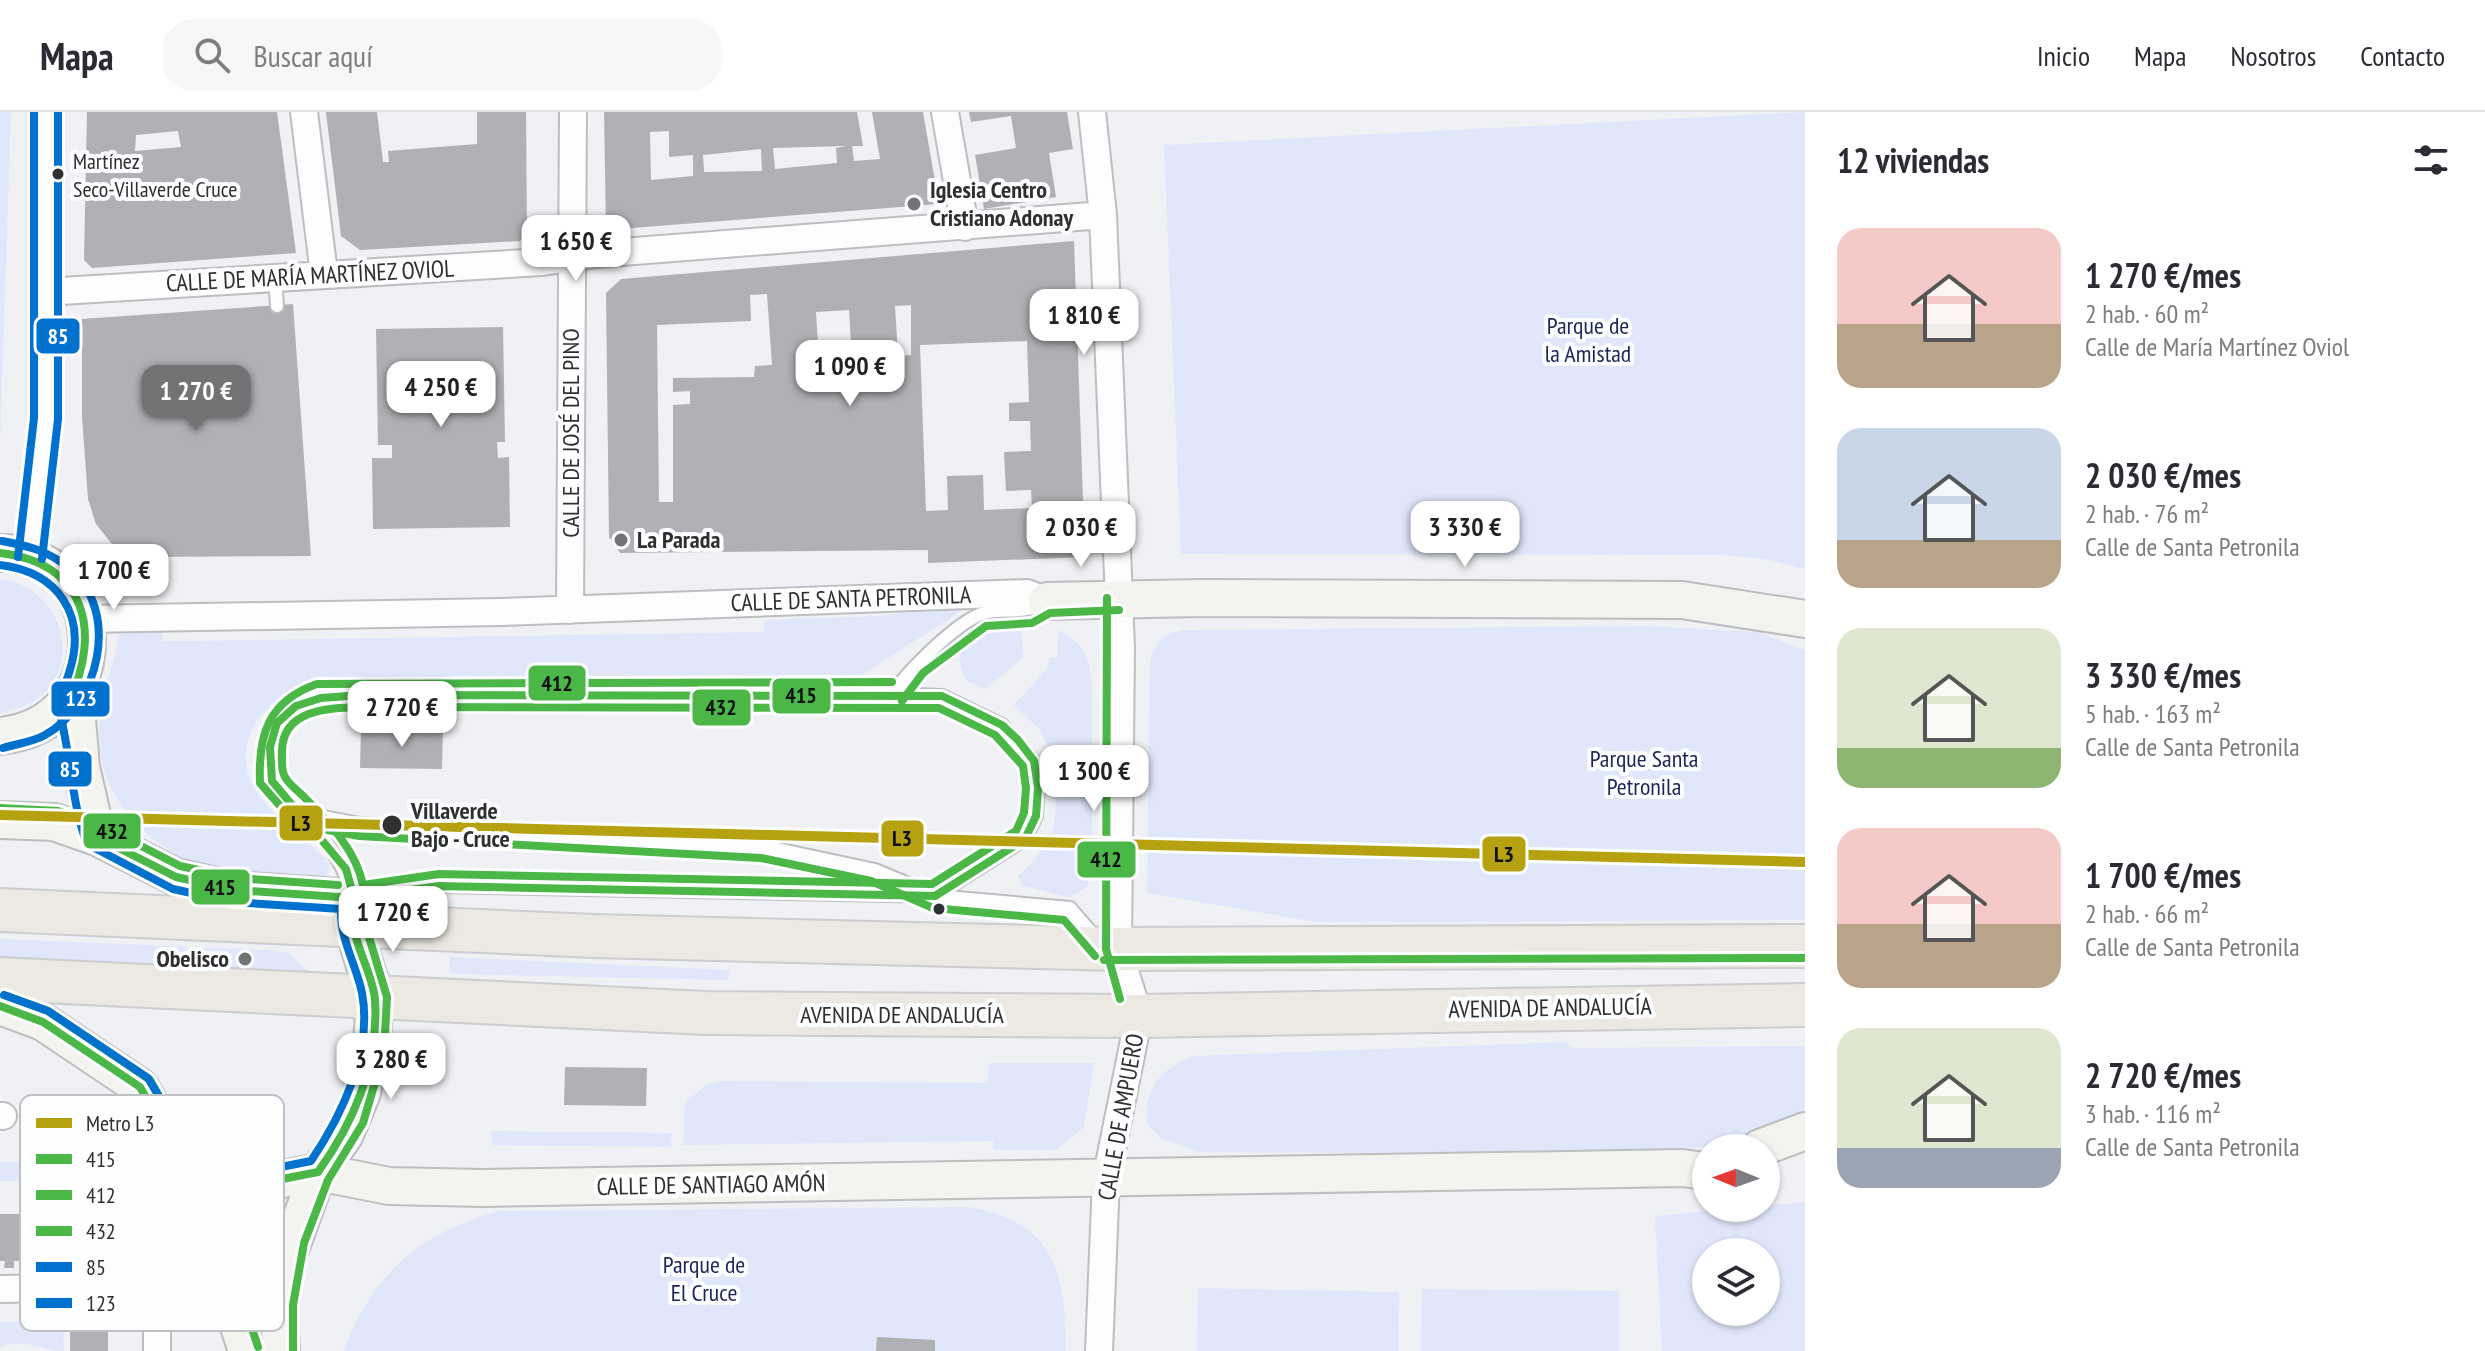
<!DOCTYPE html>
<html lang="es">
<meta charset="utf-8">
<style>
:root{--surface:#fff;--page:#f7f7f7;--text:#2b2b33;--muted:#7c7c81;--line:#e1e1e2;--accent:#727375}
body{margin:0;font-family:"PT Sans Narrow",sans-serif;background:var(--page);color:var(--text);height:100vh;display:flex;flex-direction:column;font-size:30px;white-space:nowrap}
*{box-sizing:border-box;margin:0}
p{font-size:26px;color:var(--muted)}
.icon{flex:none;width:44px;height:44px;fill:none;stroke:currentColor;stroke-width:2;stroke-linecap:round;stroke-linejoin:round}
.map{position:relative;flex:1;overflow:hidden}
.drawer{display:flex;flex-direction:column;background:var(--surface);width:680px}
.drawer>*{flex:none}
.needle{width:52px;rotate:271deg}
.buttons{position:absolute;left:1692px;top:1022px;display:grid;gap:16px}
.buttons a{display:grid;place-items:center;width:88px;height:88px;border-radius:50%;background:var(--surface);box-shadow:0 2px 6px #0004;font-size:40px}
.price{position:absolute;translate:-50% -68px;padding:0 18px;border-radius:16px;background:#fff;color:#222;font-size:26px;line-height:52px;filter:drop-shadow(0 2px 4px #0008)}
.price::after{content:'';position:absolute;left:50%;top:48px;width:24px;height:18px;margin-left:-12px;background:inherit;clip-path:polygon(0 0,100% 0,50% 100%)}
.price.current{background:var(--accent);color:#fff}
ul{padding:0;list-style:none}
li{display:flex;align-items:center;gap:24px;height:200px;padding:0 32px}
li span{display:grid;place-items:center;flex:none;width:224px;height:160px;border-radius:24px;color:#555}
li>.icon{margin-inline-start:auto}
span .icon{width:96px;height:96px;fill:#fffc;stroke-width:1}
li b{font-size:34px}
h2{display:flex;justify-content:space-between;align-items:center;height:96px;padding:0 32px;font-size:34px}
header{display:flex;align-items:center;gap:48px;box-sizing:border-box;height:112px;padding:0 40px;background:var(--surface);border-bottom:2px solid var(--line)}
header strong{font-size:38px}
nav{display:flex;gap:44px;margin-inline-start:auto;font-size:28px}
.search{width:560px;height:72px;background:var(--page);display:flex;align-items:center;gap:20px;box-sizing:border-box;padding:0 28px;border-radius:32px;color:var(--muted);font-size:30px}
main{display:flex;flex:1;min-height:0}
.map>svg:first-child{display:block}
.green{fill:#e0e7fa;fill-rule:evenodd}
.building{fill:#b0b1b4;fill-rule:evenodd}
.lines{fill:none;stroke-linecap:round;stroke-linejoin:round}
.lane-casing{stroke:#bdbec0;stroke-width:16}
.street-casing{stroke:#bdbec0;stroke-width:30}
.secondary-casing{stroke:#bdbec0;stroke-width:40}
.primary-casing{stroke:#cccdce;stroke-width:46}
.lane{stroke:#fdfdfd;stroke-width:12}
.street{stroke:#fdfdfd;stroke-width:26}
.secondary{stroke:#f3f3f0;stroke-width:36}
.primary{stroke:#ebe9e1;stroke-width:42}
.bus-1-casing{stroke:#fdfeff;stroke-width:14}
.bus-2-casing{stroke:#fdfeff;stroke-width:14}
.bus-3-casing{stroke:#fdfeff;stroke-width:14}
.bus-4-casing{stroke:#fdfeff;stroke-width:14}
.bus-5-casing{stroke:#fdfeff;stroke-width:14}
.bus-1{stroke:#4ab747;stroke-width:8}
.bus-2{stroke:#4ab747;stroke-width:8}
.bus-3{stroke:#4ab747;stroke-width:8}
.bus-4{stroke:#0072ce;stroke-width:8}
.bus-5{stroke:#0072ce;stroke-width:8}
.metro-1-casing{stroke:#fdfeff;stroke-width:16}
.metro-1{stroke:#b6a111;stroke-width:10}
.bus-dot{fill:#2e2f31;stroke:#fdfeff;stroke-width:3}
.poi-dot{fill:#727375;stroke:#fdfeff;stroke-width:3}
.labels{text-anchor:middle;stroke-width:8;stroke-linejoin:round;paint-order:stroke}
.bus-label{font-size:22px;fill:#2e2f31;stroke:#fdfeff;text-anchor:start}
.poi-label{font-size:24px;font-weight:bold;fill:#2e2f31;stroke:#fdfeff;text-anchor:start}
.street-label{font-size:24px;fill:#2e2f31;stroke:#fdfeff}
.park-label{font-size:24px;fill:#1a2557;stroke:#fdfeff}
.stop-label{font-size:24px;font-weight:bold;fill:#2e2f31;stroke:#fdfeff;text-anchor:start}
.key{fill:#fdfeff;stroke:#bfc0c1;stroke-width:2}
.key-label{font-size:22px;fill:#2e2f31}
.line-badge{stroke:#fdfeff;stroke-width:3}
.badge-label{font-size:22px;text-anchor:middle;font-weight:bold;fill:#fff}
.pale-badge-label{font-size:22px;text-anchor:middle;font-weight:bold;fill:#111}
</style>
<header>
<strong>Mapa</strong>
<div class="search"><svg class="icon" aria-label="search" viewBox="0 0 24 24"><circle cx="10" cy="10" r="6"/><path d="M15 15l6 6"/></svg>Buscar aquí</div>
<nav><a>Inicio</a><a>Mapa</a><a>Nosotros</a><a>Contacto</a></nav>
</header>
<main>
<div class="map">
<svg width="1805" height="1239" viewBox="0 0 1805 1239">
<rect width="100%" height="100%" fill="#f0f1f4"/>
<path class="green" d="M0,0H11L0,328Z
M1805,0V457L1765,447L1723,443L1181,442L1164,33Z
M0,467C56,473 86,544 41,584C29,594 15,597 0,601Z
M961,494V499L862,563L314,570C261,585 222,637 262,687C281,712 309,727 329,752L328,763L323,768C290,765 251,768 219,759C155,742 99,692 99,622C100,588 114,552 120,520L161,516L163,529H192L764,520V508L878,504Z
M1021,510L1023,546L985,577L967,569C942,526 990,516 1021,510Z
M1648,514L1758,520L1805,538V808L1315,810L1147,781L1150,550C1156,529 1162,523 1183,518Z
M1058,518C1083,531 1090,545 1092,572V756L1087,775L1069,785L1023,774L1018,764L1035,748L1054,716L1056,685L1050,639L1040,618L1014,593L1047,557L1050,546L1058,545Z
M0,827L269,838L289,841L308,859L0,846Z
M450,845L729,858L728,868L450,862Z
M1565,930L1574,936L1805,934V999C1748,1032 1689,1039 1625,1042L1199,1040L1160,1026L1147,1011C1144,976 1161,957 1193,944Z
M989,951H1094L1084,1015L1056,1038H994L993,1029L683,1033L685,991L706,973L721,969L988,971Z
M491,1019L672,1021L671,1035L492,1033Z
M0,1050H59V1069H0Z
M1805,1090V1239H1662L1655,1104ZM1706,1140H1766V1200H1706Z
M969,1095C1057,1111 1065,1162 1066,1239H343C374,1161 418,1122 499,1099Z
M1198,1176L1399,1180L1398,1239H1197Z
M1422,1177L1619,1179V1239H1421Z
M63,1209L64,1239C40,1239 26,1225 0,1235V1210Z"/>
<path class="building" d="M87,0H277L296,141L92,156L84,148ZM178,19L181,35L135,39L136,23Z
M326,0H377L383,50H389L388,39L477,32V0H526L527,122L520,129L360,138L341,124Z
M604,0H857L863,34H852L854,49L880,47L872,0H923L939,92L606,118ZM669,19V45L693,43V64L651,68L650,20ZM847,34L836,36L837,51L775,57L773,36ZM761,37L762,59L704,60L703,43Z
M969,0H1067L1073,37L1049,41L1056,85L984,97L975,43L1016,36L1011,4L971,10Z
M1074,129L1085,445L928,451V438L620,441L609,425L606,181L621,167ZM767,182L772,253L755,254L754,265L673,266V280L690,279V292L673,293V390H659L657,213L751,209L750,183ZM911,193V243L898,244L895,194ZM849,198L852,247L819,249L816,200ZM1027,229L1029,290L1009,291V309H1030L1031,339L1004,340L1006,379L1031,378L1032,396L984,398L983,363L947,364L948,398L926,399L920,233Z
M293,192L311,444L140,445L111,431L96,412L88,387L82,305V207Z
M503,215L505,330H497L498,346L509,345L510,415L373,417L372,346H392V333H378L376,217Z
M361,617L443,618L442,657L360,656Z
M565,955L647,956L646,994L564,993Z
M0,1102H41V1149H14V1156H4L5,1149H0Z
M70,1207H108V1239H70Z
M877,1225L935,1228V1239H876Z"/>
<g class="lines">
<defs>
<path id="lane" d="M275,166L277,194
M892,582C909,558 954,513 981,502C1002,494 1022,504 1043,491
M302,701L360,712L763,734L875,758L930,781
M353,783C340,737 304,702 272,669C271,622 271,603 318,584L892,582L942,584L1002,613L1034,649L1038,676L1036,704L1025,727L935,784
M357,785L439,774L935,784L1070,796L1096,826"/>
<path id="street" d="M304,0L324,162
M945,0L965,115
M1092,0L1103,103L1121,535L1118,837L1139,904L1106,1067L1099,1239
M44,180L542,150L596,142L1103,103
M30,446L46,307V0
M570,498L573,0
M85,507L501,500L1027,481L1047,489
M0,1004H3
M0,1177L131,1175L157,1208V1239"/>
<path id="secondary" d="M0,441C112,439 120,612 0,624
M1047,489L1201,486L1682,488L1805,507
M69,590L77,607L81,655L97,725
M0,708L54,710L97,725L176,765L234,778L354,786L353,815L375,886L372,930L362,981L344,1024L318,1060L286,1149L279,1190L281,1239
M0,894L43,910L140,975L173,1032L210,1125L247,1239
M173,1032L215,1073L257,1072L318,1060L389,1074L483,1076L1682,1056L1706,1059
M1760,1036L1805,1019"/>
<path id="primary" d="M0,798L594,824L1118,837L1805,834
M0,867L706,901L1139,904L1805,893"/>
</defs>
<use href="#lane" class="lane-casing"/>
<use href="#street" class="street-casing"/>
<use href="#secondary" class="secondary-casing"/>
<use href="#primary" class="primary-casing"/>
<use href="#lane" class="lane"/>
<use href="#street" class="street"/>
<use href="#secondary" class="secondary"/>
<use href="#primary" class="primary"/>
<defs>
<path id="bus-1" d="M0,441C86,451 102,519 69,590
M361,583L942,584L1002,613L1018,628L1034,649L1038,676L1036,704L1025,727L935,784L439,774L354,786L346,757L272,669L270,635L277,611L296,594L321,586Z
M97,725L176,765L234,778L354,786
M0,894L43,910L140,975L173,1032L215,1073L257,1072L318,1060
M318,1060C354,1010 379,951 375,888C373,864 358,840 354,817C352,807 354,796 354,786"/>
<path id="bus-2" d="M1107,486L1106,837L1120,887
M892,570L317,572C268,589 258,623 260,671L296,712L359,724L761,746L871,769L933,796L1064,808L1095,844
M902,589L923,561L986,514L1032,511L1050,501L1119,498
M1104,848L1805,846"/>
<path id="bus-3" d="M361,595L939,596L995,623L1023,654L1026,676L1024,701L1016,719L932,772L439,762L363,773C356,738 329,711 306,687C300,680 289,673 285,665C281,659 282,648 282,641C281,597 329,596 361,595Z
M0,696L58,699L102,714L180,754L236,766L338,773
M4,883L48,899L150,968L184,1028L221,1121L258,1235
M293,1239V1193L304,1131L328,1068L363,1011L384,940L387,885L366,815L364,797"/>
<path id="bus-4" d="M42,447L58,307V0
M0,453C58,460 88,503 69,561C66,572 59,580 57,591C71,636 70,687 87,732L173,777L232,790L341,797C340,828 356,852 362,881C373,939 342,1003 311,1049L256,1060L220,1061L183,1025L148,966L48,899L4,883"/>
<path id="bus-5" d="M2,429C29,434 49,439 70,457C121,500 99,593 45,623C33,630 16,632 3,636
M18,445L34,306V0"/>
</defs>
<use href="#bus-1" class="bus-1-casing"/>
<use href="#bus-2" class="bus-2-casing"/>
<use href="#bus-3" class="bus-3-casing"/>
<use href="#bus-4" class="bus-4-casing"/>
<use href="#bus-5" class="bus-5-casing"/>
<use href="#bus-1" class="bus-1"/>
<use href="#bus-2" class="bus-2"/>
<use href="#bus-3" class="bus-3"/>
<use href="#bus-4" class="bus-4"/>
<use href="#bus-5" class="bus-5"/>
<defs>
<path id="metro-1" d="M0,703L1805,750"/>
</defs>
<use href="#metro-1" class="metro-1-casing"/>
<use href="#metro-1" class="metro-1"/>
</g>
<g class="bus-dot">
<circle cx="58" cy="62" r="7"/>
<circle cx="392" cy="713" r="11"/>
<circle cx="939" cy="797" r="7"/>
</g>
<g class="poi-dot">
<circle cx="914" cy="92" r="8"/>
<circle cx="621" cy="428" r="8"/>
<circle cx="245" cy="847" r="8"/>
</g>
<g class="labels">
<g class="bus-label">
<text x="73" y="57">Martínez<tspan x="73" dy="28">Seco-Villaverde Cruce</tspan></text>
</g>
<g class="poi-label">
<text x="930" y="86">Iglesia Centro<tspan x="930" dy="28">Cristiano Adonay</tspan></text>
<text x="637" y="436">La Parada</text>
<text x="229" y="855" text-anchor="end">Obelisco</text>
</g>
<g class="street-label">
<text transform="translate(310 164) rotate(-3)" y="8">CALLE DE MARÍA MARTÍNEZ OVIOL</text>
<text transform="translate(571 321) rotate(-90)" y="8">CALLE DE JOSÉ DEL PINO</text>
<text transform="translate(851 487) rotate(-2)" y="8">CALLE DE SANTA PETRONILA</text>
<text transform="translate(1550 896) rotate(-1)" y="8">AVENIDA DE ANDALUCÍA</text>
<text x="902" y="911">AVENIDA DE ANDALUCÍA</text>
<text transform="translate(1121 1005) rotate(-80)" y="8">CALLE DE AMPUERO</text>
<text transform="translate(711 1073) rotate(-1)" y="8">CALLE DE SANTIAGO AMÓN</text>
</g>
<g class="park-label">
<text x="1588" y="222">Parque de<tspan x="1588" dy="28">la Amistad</tspan></text>
<text x="1644" y="655">Parque Santa<tspan x="1644" dy="28">Petronila</tspan></text>
<text x="704" y="1161">Parque de<tspan x="704" dy="28">El Cruce</tspan></text>
</g>
<g class="stop-label">
<text x="411" y="707">Villaverde<tspan x="411" dy="28">Bajo - Cruce</tspan></text>
</g>
</g>
<rect x="20" y="983" width="264" height="236" rx="12" class="key"/>
<rect x="36" y="1006" width="36" height="10" fill="#b6a111"/>
<rect x="36" y="1042" width="36" height="10" fill="#4ab747"/>
<rect x="36" y="1078" width="36" height="10" fill="#4ab747"/>
<rect x="36" y="1114" width="36" height="10" fill="#4ab747"/>
<rect x="36" y="1150" width="36" height="10" fill="#0072ce"/>
<rect x="36" y="1186" width="36" height="10" fill="#0072ce"/>
<g class="key-label">
<text x="86" y="1019">Metro L3</text>
<text x="86" y="1055">415</text>
<text x="86" y="1091">412</text>
<text x="86" y="1127">432</text>
<text x="86" y="1163">85</text>
<text x="86" y="1199">123</text>
</g>
<g class="line-badge">
<rect x="35" y="205" width="46" height="38" rx="8" fill="#0072ce"/>
<rect x="527" y="552" width="60" height="38" rx="8" fill="#4ab747"/>
<rect x="771" y="565" width="61" height="38" rx="8" fill="#4ab747"/>
<rect x="50" y="568" width="61" height="38" rx="8" fill="#0072ce"/>
<rect x="691" y="576" width="61" height="39" rx="8" fill="#4ab747"/>
<rect x="47" y="638" width="46" height="38" rx="8" fill="#0072ce"/>
<rect x="278" y="692" width="46" height="38" rx="8" fill="#b6a111"/>
<rect x="82" y="700" width="60" height="38" rx="8" fill="#4ab747"/>
<rect x="880" y="707" width="45" height="39" rx="8" fill="#b6a111"/>
<rect x="1481" y="723" width="46" height="38" rx="8" fill="#b6a111"/>
<rect x="1076" y="728" width="61" height="39" rx="8" fill="#4ab747"/>
<rect x="190" y="756" width="61" height="38" rx="8" fill="#4ab747"/>
</g>
<g class="badge-label">
<text x="58" y="232">85</text>
<text x="81" y="594">123</text>
<text x="70" y="665">85</text>
</g>
<g class="pale-badge-label">
<text x="557" y="579">412</text>
<text x="801" y="591">415</text>
<text x="721" y="603">432</text>
<text x="301" y="719">L3</text>
<text x="112" y="727">432</text>
<text x="902" y="734">L3</text>
<text x="1504" y="750">L3</text>
<text x="1106" y="755">412</text>
<text x="220" y="783">415</text>
</g>
</svg>
<div class="buttons">
<a><svg class="needle" viewBox="-14 -14 28 28"><path d="M0-13l5 13h-10z" fill="#e53935"/><path d="M0 13l5-13h-10z" fill="#7c7c81"/></svg></a>
<a><svg class="icon" aria-label="layers" viewBox="0 0 24 24"><path d="M12 4l9 5-9 5-9-5zM3 14l9 5 9-5"/></svg></a>
</div>
<b class="price" style="left:576px;top:171px">1 650 €</b>
<b class="price" style="left:1084px;top:245px">1 810 €</b>
<b class="price" style="left:850px;top:296px">1 090 €</b>
<b class="price" style="left:441px;top:317px">4 250 €</b>
<b class="price current" style="left:196px;top:321px">1 270 €</b>
<b class="price" style="left:1081px;top:457px">2 030 €</b>
<b class="price" style="left:1465px;top:457px">3 330 €</b>
<b class="price" style="left:114px;top:500px">1 700 €</b>
<b class="price" style="left:402px;top:637px">2 720 €</b>
<b class="price" style="left:1094px;top:701px">1 300 €</b>
<b class="price" style="left:393px;top:842px">1 720 €</b>
<b class="price" style="left:391px;top:989px">3 280 €</b>
</div>
<section class="drawer">
<h2>12 viviendas<svg class="icon" aria-label="filters" viewBox="0 0 24 24"><path d="M4 7h16M4 17h16"/><circle cx="9" cy="7" r="2"/><circle cx="15" cy="17" r="2"/></svg></h2>
<ul>
<li><span style="background:linear-gradient(#f6c9c9 60%,#b9a48a 0)"><svg class="icon" aria-label="home" viewBox="0 0 24 24"><path d="M3 11l9-7 9 7M6 9v11h12V9"/></svg></span><div><b>1 270 €/mes</b><p>2 hab. · 60 m²</p><p>Calle de María Martínez Oviol</p></div></li>
<li><span style="background:linear-gradient(#c9d6e8 70%,#b9a48a 0)"><svg class="icon" aria-label="home" viewBox="0 0 24 24"><path d="M3 11l9-7 9 7M6 9v11h12V9"/></svg></span><div><b>2 030 €/mes</b><p>2 hab. · 76 m²</p><p>Calle de Santa Petronila</p></div></li>
<li><span style="background:linear-gradient(#dfe7d0 75%,#8fb573 0)"><svg class="icon" aria-label="home" viewBox="0 0 24 24"><path d="M3 11l9-7 9 7M6 9v11h12V9"/></svg></span><div><b>3 330 €/mes</b><p>5 hab. · 163 m²</p><p>Calle de Santa Petronila</p></div></li>
<li><span style="background:linear-gradient(#f6c9c9 60%,#b9a48a 0)"><svg class="icon" aria-label="home" viewBox="0 0 24 24"><path d="M3 11l9-7 9 7M6 9v11h12V9"/></svg></span><div><b>1 700 €/mes</b><p>2 hab. · 66 m²</p><p>Calle de Santa Petronila</p></div></li>
<li><span style="background:linear-gradient(#dfe7d0 75%,#9aa5b1 0)"><svg class="icon" aria-label="home" viewBox="0 0 24 24"><path d="M3 11l9-7 9 7M6 9v11h12V9"/></svg></span><div><b>2 720 €/mes</b><p>3 hab. · 116 m²</p><p>Calle de Santa Petronila</p></div></li>
</ul>
</section>
</main>
